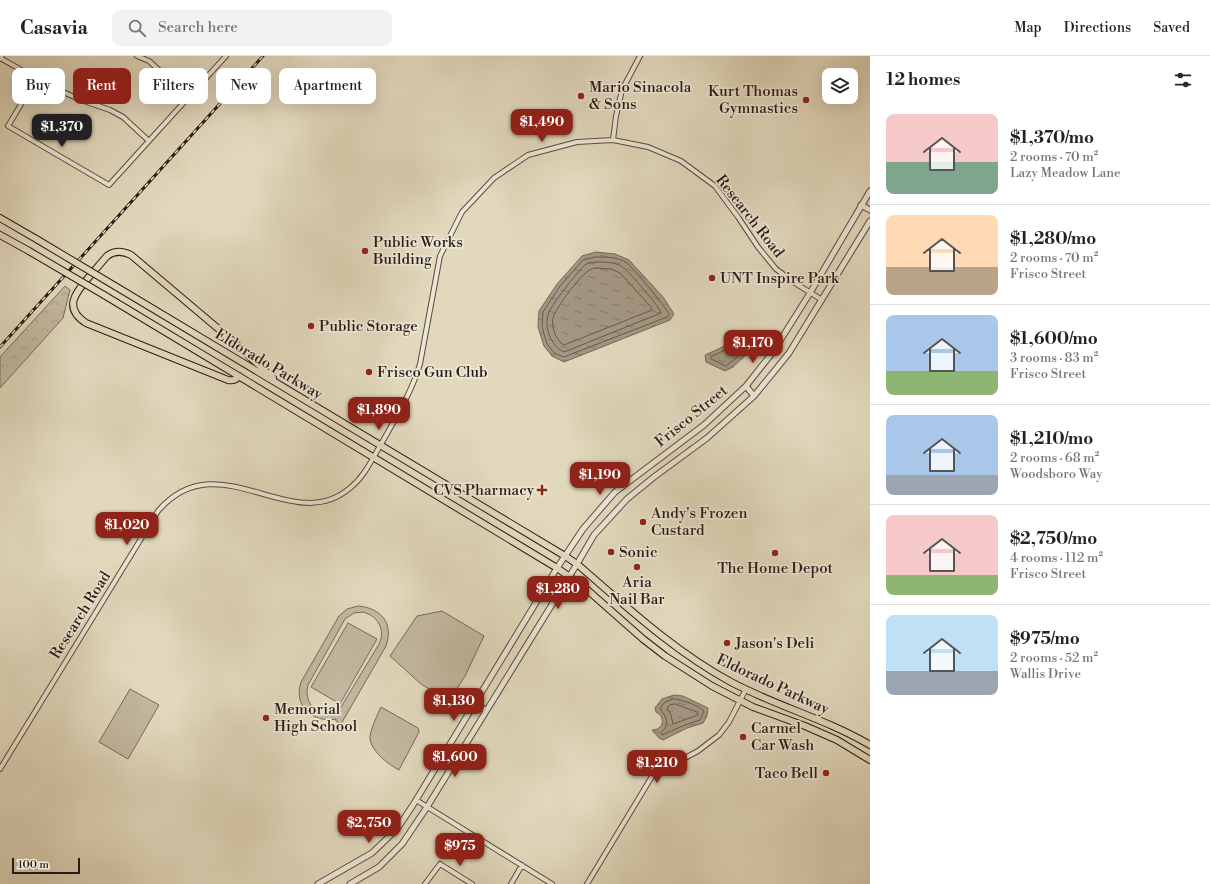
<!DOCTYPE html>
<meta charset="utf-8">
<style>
:root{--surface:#fff;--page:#f2f2f2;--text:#222;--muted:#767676;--line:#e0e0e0;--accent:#8f2418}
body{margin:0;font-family:"Libre Bodoni",serif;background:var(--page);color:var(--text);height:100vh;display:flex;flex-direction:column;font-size:15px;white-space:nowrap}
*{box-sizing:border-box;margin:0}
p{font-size:13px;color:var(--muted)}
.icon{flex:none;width:22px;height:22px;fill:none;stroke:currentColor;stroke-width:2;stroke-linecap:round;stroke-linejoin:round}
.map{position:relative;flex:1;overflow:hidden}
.details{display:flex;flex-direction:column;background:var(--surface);width:340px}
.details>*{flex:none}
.top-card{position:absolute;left:12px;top:12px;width:380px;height:36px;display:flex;gap:8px}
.tools{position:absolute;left:822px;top:12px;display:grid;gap:8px}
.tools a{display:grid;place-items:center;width:36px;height:36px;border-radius:8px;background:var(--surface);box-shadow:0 4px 16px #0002;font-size:20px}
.scale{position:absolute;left:12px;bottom:10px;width:68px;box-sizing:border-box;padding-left:4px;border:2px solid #2b1b16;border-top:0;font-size:11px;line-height:14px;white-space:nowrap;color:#2b1b16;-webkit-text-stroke:3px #ece6d4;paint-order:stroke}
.price{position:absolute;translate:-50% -34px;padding:0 9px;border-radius:8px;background:var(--accent);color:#fff;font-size:13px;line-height:26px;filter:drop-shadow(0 1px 2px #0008)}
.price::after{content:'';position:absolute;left:50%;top:24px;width:12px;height:9px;margin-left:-6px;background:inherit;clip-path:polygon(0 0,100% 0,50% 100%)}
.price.active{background:#222;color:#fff}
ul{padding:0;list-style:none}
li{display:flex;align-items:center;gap:12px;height:100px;padding:0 16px}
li+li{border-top:1px solid var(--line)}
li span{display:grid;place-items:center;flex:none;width:112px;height:80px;border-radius:8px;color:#555}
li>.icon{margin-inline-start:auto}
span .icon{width:48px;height:48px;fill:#fffc;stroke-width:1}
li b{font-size:17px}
h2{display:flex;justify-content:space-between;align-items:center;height:48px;padding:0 16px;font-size:17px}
.chip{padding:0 14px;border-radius:8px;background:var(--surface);box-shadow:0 4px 16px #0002;font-size:14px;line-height:36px}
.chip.active{background:var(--accent);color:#fff}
header{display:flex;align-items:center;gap:24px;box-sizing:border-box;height:56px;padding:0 20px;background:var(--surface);border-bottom:1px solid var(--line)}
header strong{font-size:19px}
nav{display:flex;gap:22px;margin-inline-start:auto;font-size:14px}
.search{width:280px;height:36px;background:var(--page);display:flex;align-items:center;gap:10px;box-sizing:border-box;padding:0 14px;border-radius:8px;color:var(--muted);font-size:15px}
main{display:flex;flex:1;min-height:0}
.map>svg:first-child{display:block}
.forest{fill:url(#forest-crowns);stroke:#776a5c}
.garden{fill:#c3b9a1;stroke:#776a5c;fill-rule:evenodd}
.water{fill:url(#water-ripples);stroke:#746658}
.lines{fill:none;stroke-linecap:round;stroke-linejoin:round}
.shore{stroke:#685a4d;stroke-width:1}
.minor-casing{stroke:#594a40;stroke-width:6}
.tertiary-casing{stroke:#594a40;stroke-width:7}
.primary-casing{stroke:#2b1b16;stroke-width:8}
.minor{stroke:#ece6d4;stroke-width:4}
.tertiary{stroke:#ece6d4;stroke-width:5}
.primary{stroke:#e2d9bd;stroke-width:6}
.rail-casing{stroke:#2b1b16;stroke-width:3}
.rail{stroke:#ece6d4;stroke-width:1.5;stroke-dasharray:4.5;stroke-linecap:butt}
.primary-bridge-casing{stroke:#2b1b16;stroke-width:8;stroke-linecap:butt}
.primary-bridge{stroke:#e2d9bd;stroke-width:6}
.poi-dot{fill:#8f2418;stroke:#ece6d4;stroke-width:1.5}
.labels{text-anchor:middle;stroke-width:3.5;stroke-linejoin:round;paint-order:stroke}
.poi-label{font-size:15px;fill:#2b1b16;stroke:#ece6d4;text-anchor:start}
.street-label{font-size:15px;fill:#2b1b16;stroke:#ece6d4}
</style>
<header>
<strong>Casavia</strong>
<div class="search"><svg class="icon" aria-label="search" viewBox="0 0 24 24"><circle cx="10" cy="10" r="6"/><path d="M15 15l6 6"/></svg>Search here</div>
<nav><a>Map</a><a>Directions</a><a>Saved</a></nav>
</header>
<main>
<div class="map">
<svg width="870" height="828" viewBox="0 0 870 828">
<defs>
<pattern id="forest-crowns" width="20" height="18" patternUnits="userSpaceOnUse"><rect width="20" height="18" fill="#c3b9a1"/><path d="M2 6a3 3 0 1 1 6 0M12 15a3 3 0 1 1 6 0" fill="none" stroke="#a89e8a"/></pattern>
<pattern id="water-ripples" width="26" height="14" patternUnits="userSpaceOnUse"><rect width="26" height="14" fill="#a49884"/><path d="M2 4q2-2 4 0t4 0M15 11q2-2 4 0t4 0" fill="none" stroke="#867b6b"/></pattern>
</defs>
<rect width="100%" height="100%" fill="#e2d9bd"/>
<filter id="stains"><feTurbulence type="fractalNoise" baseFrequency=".005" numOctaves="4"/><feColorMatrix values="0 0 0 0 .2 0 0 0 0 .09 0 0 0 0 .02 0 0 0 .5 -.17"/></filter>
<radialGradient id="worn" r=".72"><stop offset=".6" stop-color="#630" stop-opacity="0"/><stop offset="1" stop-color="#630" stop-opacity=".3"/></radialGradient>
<path class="forest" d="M65,230L70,234L63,262L0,332V301Z"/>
<path class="garden" d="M358,550C381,552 394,567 386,590L341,668L336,665V663C313,667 293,651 301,626L339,560L347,553ZM363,556C378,560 386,574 379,588L341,651C324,667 302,650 308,629L345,563L354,557Z
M442,555L484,580L465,620L453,639L442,641L421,628L390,600L417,560Z
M348,567L377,583L340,648L311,631Z
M130,633L159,649L128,703L99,686Z
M381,651L418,672L419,676L399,714C388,708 372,696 370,683C369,677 378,657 381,651Z"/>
<path class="water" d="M596,196L615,198L629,204L663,241L674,258L670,264L564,306L552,300L544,290L538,271L539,255L557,228L582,200Z
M738,284H748L745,294L748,297L733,311L725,315L706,306L705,299Z
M674,639L683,640L708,652L707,660L703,667L687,672L663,684L659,682L652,674C664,674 666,661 656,656L655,652L662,643Z"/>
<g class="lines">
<path class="shore" d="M596,201C606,201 618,201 627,207C634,213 665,250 669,258L667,261L564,301L554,297L547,288L542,271L543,256L560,230L583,204Z
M597,206C606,206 616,206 624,212C630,217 660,251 661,257L564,296C551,290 544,272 548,259C550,250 578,215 585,209C588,207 593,206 597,206Z
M597,212L611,213L620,217L651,251L652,254L564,289C555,285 550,267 554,259C560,246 578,223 588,215C591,213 594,212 597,212Z
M739,288L742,290L741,298L726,310L711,303V301Z
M674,643C681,643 700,650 704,655L700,664L685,669L662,679L661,677C671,666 666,662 660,652L665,646Z
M675,648L697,656L698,659L673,668L671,659L667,652L670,649Z"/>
<defs>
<path id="minor" d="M137,0L149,5L189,41
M0,2L52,31L81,44L110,54L123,61L149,85
M36,23L8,70L109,129L226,0
M613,84L616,60L622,34L640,0
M0,713L158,455C219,384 291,482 350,432C364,421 371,405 380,390C395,363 411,338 420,308L440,200L462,156L494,122L528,99L577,86L613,84L648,91L681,105L715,130L738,161L758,191L776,213L795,227L822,244
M416,744L552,828
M425,828L440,808L472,828
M511,828L522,809
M587,828L651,722L665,711L685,702L698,695L719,679L729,666L746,633"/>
<path id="tertiary" d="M0,2L1,0
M861,149L870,154
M746,330L754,340
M475,648L486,654
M318,828L372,797L397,773L413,749L557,512L583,473L615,436L704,369L746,330L773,296L810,237L870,135
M350,828L379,811L402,788L427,751L577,508L594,479L627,443L654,421L707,382L754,340L789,297L870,165"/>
<path id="primary" d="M0,162L38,184
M0,179L29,195
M115,230L565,500L577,508C627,551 674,595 731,626C776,650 826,663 870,689
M104,239L557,512L584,531L643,583L665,600L712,630L753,651L805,670L837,684L870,704
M239,320C236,324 233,325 228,324L86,267C63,252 75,237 89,221C95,214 101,207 107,200C115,194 123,195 131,199L234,286L273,322"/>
</defs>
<use href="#minor" class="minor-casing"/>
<use href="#tertiary" class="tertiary-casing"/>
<use href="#primary" class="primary-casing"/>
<use href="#minor" class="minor"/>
<use href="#tertiary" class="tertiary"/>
<use href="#primary" class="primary"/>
<defs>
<path id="rail" d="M0,291L263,0"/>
</defs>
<use href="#rail" class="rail-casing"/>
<use href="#rail" class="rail"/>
<defs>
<path id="primary-bridge" d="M38,184L115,230
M29,195L104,239"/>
</defs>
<use href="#primary-bridge" class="primary-bridge-casing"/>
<use href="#primary-bridge" class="primary-bridge"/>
</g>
<g class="poi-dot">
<circle cx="581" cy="40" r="4"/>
<circle cx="806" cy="44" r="4"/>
<circle cx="365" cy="195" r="4"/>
<circle cx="712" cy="222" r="4"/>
<circle cx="311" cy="270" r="4"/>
<circle cx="369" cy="316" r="4"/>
<path d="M540 428h4v4h4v4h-4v4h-4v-4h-4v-4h4z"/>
<circle cx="643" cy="466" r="4"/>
<circle cx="611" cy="496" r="4"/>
<circle cx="775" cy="497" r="4"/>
<circle cx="637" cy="511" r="4"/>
<circle cx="727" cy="587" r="4"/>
<circle cx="266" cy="662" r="4"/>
<circle cx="743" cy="681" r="4"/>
<circle cx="826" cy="717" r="4"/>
</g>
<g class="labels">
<g class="poi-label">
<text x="589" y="36">Mario Sinacola<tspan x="589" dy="17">&amp; Sons</tspan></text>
<text x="798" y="40" text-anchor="end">Kurt Thomas<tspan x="798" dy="17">Gymnastics</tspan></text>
<text x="373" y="191">Public Works<tspan x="373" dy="17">Building</tspan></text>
<text x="720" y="227">UNT Inspire Park</text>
<text x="319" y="275">Public Storage</text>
<text x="377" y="321">Frisco Gun Club</text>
<text x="534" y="439" text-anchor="end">CVS Pharmacy</text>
<text x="651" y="462">Andy's Frozen<tspan x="651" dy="17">Custard</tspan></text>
<text x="619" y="501">Sonic</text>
<text x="775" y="517" text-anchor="middle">The Home Depot</text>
<text x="637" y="531" text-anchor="middle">Aria<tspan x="637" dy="17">Nail Bar</tspan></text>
<text x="735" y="592">Jason's Deli</text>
<text x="274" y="658">Memorial<tspan x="274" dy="17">High School</tspan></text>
<text x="751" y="677">Carmel<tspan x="751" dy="17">Car Wash</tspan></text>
<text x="818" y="722" text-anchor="end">Taco Bell</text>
</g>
<g class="street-label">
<text transform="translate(750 160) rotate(52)" y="5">Research Road</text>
<text transform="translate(269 308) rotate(31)" y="5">Eldorado Parkway</text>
<text transform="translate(691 360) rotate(-39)" y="5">Frisco Street</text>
<text transform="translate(80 559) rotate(-58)" y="5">Research Road</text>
<text transform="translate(773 628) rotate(25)" y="5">Eldorado Parkway</text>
</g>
</g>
<rect width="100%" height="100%" filter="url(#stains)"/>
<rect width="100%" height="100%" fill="url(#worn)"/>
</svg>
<div class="tools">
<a><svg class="icon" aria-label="layers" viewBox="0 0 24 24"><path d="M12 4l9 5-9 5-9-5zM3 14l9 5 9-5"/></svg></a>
</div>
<div class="scale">100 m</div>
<b class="price" style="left:542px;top:87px">$1,490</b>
<b class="price active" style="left:62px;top:92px">$1,370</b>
<b class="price" style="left:753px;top:308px">$1,170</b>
<b class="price" style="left:379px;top:375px">$1,890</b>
<b class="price" style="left:600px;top:440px">$1,190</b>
<b class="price" style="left:127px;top:490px">$1,020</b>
<b class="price" style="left:558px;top:554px">$1,280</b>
<b class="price" style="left:454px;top:666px">$1,130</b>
<b class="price" style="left:455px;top:722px">$1,600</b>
<b class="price" style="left:657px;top:728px">$1,210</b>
<b class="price" style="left:369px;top:788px">$2,750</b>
<b class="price" style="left:460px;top:811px">$975</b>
<div class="top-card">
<a class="chip">Buy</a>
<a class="chip active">Rent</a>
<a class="chip">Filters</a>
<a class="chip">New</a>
<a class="chip">Apartment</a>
</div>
</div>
<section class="details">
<h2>12 homes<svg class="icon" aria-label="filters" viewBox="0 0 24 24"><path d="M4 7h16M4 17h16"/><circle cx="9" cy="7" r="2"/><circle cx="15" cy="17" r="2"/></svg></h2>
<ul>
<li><span style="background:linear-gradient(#f6c9c9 60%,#7fa58c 0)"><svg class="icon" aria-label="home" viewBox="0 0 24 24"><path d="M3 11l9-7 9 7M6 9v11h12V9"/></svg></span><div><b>$1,370/mo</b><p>2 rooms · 70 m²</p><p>Lazy Meadow Lane</p></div></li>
<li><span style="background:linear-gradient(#ffd9b3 65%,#b9a48a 0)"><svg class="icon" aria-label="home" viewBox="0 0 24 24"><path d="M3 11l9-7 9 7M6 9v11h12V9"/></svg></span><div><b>$1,280/mo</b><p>2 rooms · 70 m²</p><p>Frisco Street</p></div></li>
<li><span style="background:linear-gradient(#a9c7e8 70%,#8fb573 0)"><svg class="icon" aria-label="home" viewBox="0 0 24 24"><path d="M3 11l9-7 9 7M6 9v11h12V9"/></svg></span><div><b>$1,600/mo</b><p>3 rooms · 83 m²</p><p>Frisco Street</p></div></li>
<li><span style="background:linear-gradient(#a9c7e8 75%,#9aa5b1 0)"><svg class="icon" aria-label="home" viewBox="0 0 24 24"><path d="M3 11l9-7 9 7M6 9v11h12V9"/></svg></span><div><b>$1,210/mo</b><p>2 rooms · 68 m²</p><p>Woodsboro Way</p></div></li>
<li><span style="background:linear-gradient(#f6c9c9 75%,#8fb573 0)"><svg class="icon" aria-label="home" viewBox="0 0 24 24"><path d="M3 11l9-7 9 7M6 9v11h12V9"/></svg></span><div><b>$2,750/mo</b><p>4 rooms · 112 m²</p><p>Frisco Street</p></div></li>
<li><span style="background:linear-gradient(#bfe0f5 70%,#9aa5b1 0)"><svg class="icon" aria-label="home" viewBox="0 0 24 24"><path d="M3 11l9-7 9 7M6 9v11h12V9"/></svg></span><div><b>$975/mo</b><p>2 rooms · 52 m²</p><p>Wallis Drive</p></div></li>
</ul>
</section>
</main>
